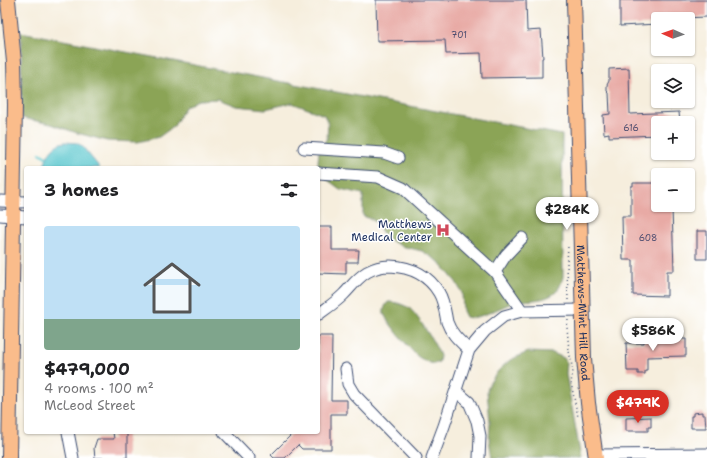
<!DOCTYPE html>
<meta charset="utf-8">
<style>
:root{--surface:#fff;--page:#f2f2f2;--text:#202124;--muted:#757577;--line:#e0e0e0;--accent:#d93025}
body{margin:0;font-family:"Shantell Sans",sans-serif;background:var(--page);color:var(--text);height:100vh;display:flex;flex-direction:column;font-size:15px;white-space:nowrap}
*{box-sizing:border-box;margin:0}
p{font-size:13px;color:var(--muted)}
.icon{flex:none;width:22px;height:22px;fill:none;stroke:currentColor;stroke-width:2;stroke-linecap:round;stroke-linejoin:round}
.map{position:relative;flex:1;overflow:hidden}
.panel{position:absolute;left:24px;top:166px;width:296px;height:268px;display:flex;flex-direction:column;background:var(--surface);border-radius:4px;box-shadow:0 1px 3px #0004}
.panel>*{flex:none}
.needle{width:26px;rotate:272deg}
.controls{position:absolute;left:651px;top:12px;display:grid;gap:8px}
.controls a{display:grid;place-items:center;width:44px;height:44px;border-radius:4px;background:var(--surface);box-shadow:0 1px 3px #0004;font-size:20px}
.price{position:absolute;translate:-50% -34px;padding:0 9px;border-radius:14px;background:#fff;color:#222;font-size:13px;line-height:26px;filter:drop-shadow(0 1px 2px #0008)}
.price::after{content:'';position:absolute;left:50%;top:24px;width:12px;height:9px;margin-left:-6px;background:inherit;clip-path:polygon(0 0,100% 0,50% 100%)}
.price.on{background:var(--accent);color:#fff}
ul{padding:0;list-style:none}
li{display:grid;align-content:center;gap:8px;height:212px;padding:0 20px}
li+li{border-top:1px solid var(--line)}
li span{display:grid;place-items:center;height:124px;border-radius:4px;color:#555}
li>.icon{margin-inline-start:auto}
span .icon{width:72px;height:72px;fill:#fffc;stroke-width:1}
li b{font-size:17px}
h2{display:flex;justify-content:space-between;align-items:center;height:48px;padding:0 20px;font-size:17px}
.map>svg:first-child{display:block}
.forest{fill:#8ba456;stroke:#536a5a}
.water{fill:#59c6cd;stroke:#3a7a96}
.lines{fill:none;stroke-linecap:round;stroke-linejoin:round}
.stream{stroke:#59c6cd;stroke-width:2.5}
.building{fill:#e8aaa5}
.minor-casing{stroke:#3c4c71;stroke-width:13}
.major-casing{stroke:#3c4c71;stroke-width:16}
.path{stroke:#3c4c71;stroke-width:1.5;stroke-dasharray:1 3;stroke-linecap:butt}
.minor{stroke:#fff;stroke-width:11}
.major{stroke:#fabc8b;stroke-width:14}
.labels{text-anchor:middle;stroke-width:3;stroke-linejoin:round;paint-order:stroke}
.number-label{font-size:9px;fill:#4e4e70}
.poi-label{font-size:11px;fill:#1b2f5e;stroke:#fff;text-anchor:end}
.street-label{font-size:11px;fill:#1b2f5e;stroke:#fff}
</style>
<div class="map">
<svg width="707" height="458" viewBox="0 0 707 458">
<rect width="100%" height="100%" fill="#fff"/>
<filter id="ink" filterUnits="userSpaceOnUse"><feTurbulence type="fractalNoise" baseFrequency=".025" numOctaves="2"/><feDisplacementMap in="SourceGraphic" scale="8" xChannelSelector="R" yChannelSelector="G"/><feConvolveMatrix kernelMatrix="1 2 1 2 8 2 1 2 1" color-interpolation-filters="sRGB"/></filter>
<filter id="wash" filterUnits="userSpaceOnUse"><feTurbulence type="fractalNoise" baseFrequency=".012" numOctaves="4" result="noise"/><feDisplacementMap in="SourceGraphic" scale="16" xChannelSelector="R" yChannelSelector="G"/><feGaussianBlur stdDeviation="0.9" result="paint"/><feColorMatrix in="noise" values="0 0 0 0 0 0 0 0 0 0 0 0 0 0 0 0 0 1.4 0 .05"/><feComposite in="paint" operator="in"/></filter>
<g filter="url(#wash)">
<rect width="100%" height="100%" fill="#f6eedd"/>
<path class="forest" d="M21,32L562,135L563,277C561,284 559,291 552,295C540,302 525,299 513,303C500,307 477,321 466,317L463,311L462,293L456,282L438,261L422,251L401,246L386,238L374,220L363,216V194L340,189L321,175L318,162L319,151L327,138L328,123L324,115L292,103L265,109L236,106L218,99L198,100L185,107L174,126L159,137L138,142L107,141L77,133L51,124L22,118Z
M388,302C396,302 402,304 409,308C416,312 438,348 440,356C440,357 439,361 439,362L434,364C428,363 423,360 417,356C411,350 387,322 384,314C383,309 385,306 388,302Z
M528,352L553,353L564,358L567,363L566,374L581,458H492L489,440L490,422L487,391L489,384L498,371L510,360Z"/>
<path class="water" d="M65,142L77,143L82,146L100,168H44C46,156 52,144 65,142Z"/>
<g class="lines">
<path class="stream" d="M40,153L46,157"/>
</g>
<g id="blocks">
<path class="building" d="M376,0H526L527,31L541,30L543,58H542V77L482,78L481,53L446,54L445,40L377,41Z
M620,0H707V17L658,19V24L620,26Z
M629,68L630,114L679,112L680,123H658V135L609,137V133L604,134L603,115L610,114L609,93L607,91V85L609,81V69Z
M633,183H658V205H665V209L672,208L674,271H667V296L633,295V260H623L622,216H631V186H633Z
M318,227H332V250H359L358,262H346V274L318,273Z
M697,231H707V259H697Z
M318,336H332L331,400H347V414H331V449H302L298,445L285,458H274L271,455L294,432H318Z
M644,339H686V356L647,357V371H645V374H638V371H627L626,343H644Z
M702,412V415H705L706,428H691V416H693V413Z
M651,417V427H648V431H626V418Z
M113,432H127V458H95L94,448L97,439H114Z"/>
</g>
</g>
<g filter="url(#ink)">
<use href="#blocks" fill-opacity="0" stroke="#3c4c71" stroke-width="1"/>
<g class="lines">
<defs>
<path id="minor" d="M304,148L384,153L398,158
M318,173L378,177L403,188L495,272L522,311
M0,201L26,202
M0,215L26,217
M495,272L506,255L522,238
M319,314C327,308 336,302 343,295C351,287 357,278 367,272C374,268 383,266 390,266C411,267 428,274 439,293C444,301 445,312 447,322C451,334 461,342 469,350
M346,369L348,384L354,394L416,458
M456,391L469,402L477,421L480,436L479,458
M68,432L73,458
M224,432L249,458
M596,455L707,454
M432,458L444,426L469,350L485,331L504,316L522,311L582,310"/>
<g id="major">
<path d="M8,0L14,62L15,105L9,458"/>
<path id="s1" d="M574,0L584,358L588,403L596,458"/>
</g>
</defs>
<use href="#minor" class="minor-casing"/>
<use href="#major" class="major-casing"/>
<path class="path" d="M568,300L567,263L568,246H570
M568,320L567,327L569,351L573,371L571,383L578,417"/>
<use href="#minor" class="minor"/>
<use href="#major" class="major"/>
</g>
</g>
<defs>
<symbol id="hospital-bare" viewBox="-9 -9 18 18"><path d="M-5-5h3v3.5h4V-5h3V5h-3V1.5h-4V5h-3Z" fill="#d1495b" stroke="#fff" stroke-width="2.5" paint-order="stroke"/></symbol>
</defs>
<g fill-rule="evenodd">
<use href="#hospital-bare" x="433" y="220" width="20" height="20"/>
</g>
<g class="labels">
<g class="number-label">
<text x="459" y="38">701</text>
<text x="631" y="131">616</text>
<text x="648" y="241">608</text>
</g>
<g class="poi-label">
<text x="432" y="228">Matthews<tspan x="432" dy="13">Medical Center</tspan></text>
</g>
<g class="street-label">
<text dy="4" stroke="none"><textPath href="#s1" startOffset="313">Matthews-Mint Hill Road</textPath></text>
</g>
</g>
</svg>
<div class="controls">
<a><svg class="needle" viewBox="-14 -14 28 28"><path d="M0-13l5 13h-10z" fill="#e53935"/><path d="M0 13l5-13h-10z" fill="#757577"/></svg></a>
<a><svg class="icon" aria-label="layers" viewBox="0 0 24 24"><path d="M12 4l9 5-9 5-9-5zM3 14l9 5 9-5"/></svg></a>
<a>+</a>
<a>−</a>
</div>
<b class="price" style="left:567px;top:231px">$284K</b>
<b class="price" style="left:653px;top:352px">$586K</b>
<b class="price on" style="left:638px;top:424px">$479K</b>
<section class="panel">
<h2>3 homes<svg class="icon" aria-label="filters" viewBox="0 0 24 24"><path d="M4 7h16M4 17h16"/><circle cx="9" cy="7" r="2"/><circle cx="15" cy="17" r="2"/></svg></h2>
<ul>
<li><span style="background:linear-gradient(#bfe0f5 75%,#7fa58c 0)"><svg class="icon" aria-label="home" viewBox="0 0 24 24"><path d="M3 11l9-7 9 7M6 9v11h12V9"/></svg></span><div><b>$479,000</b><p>4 rooms · 100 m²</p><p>McLeod Street</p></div></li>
</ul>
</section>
</div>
